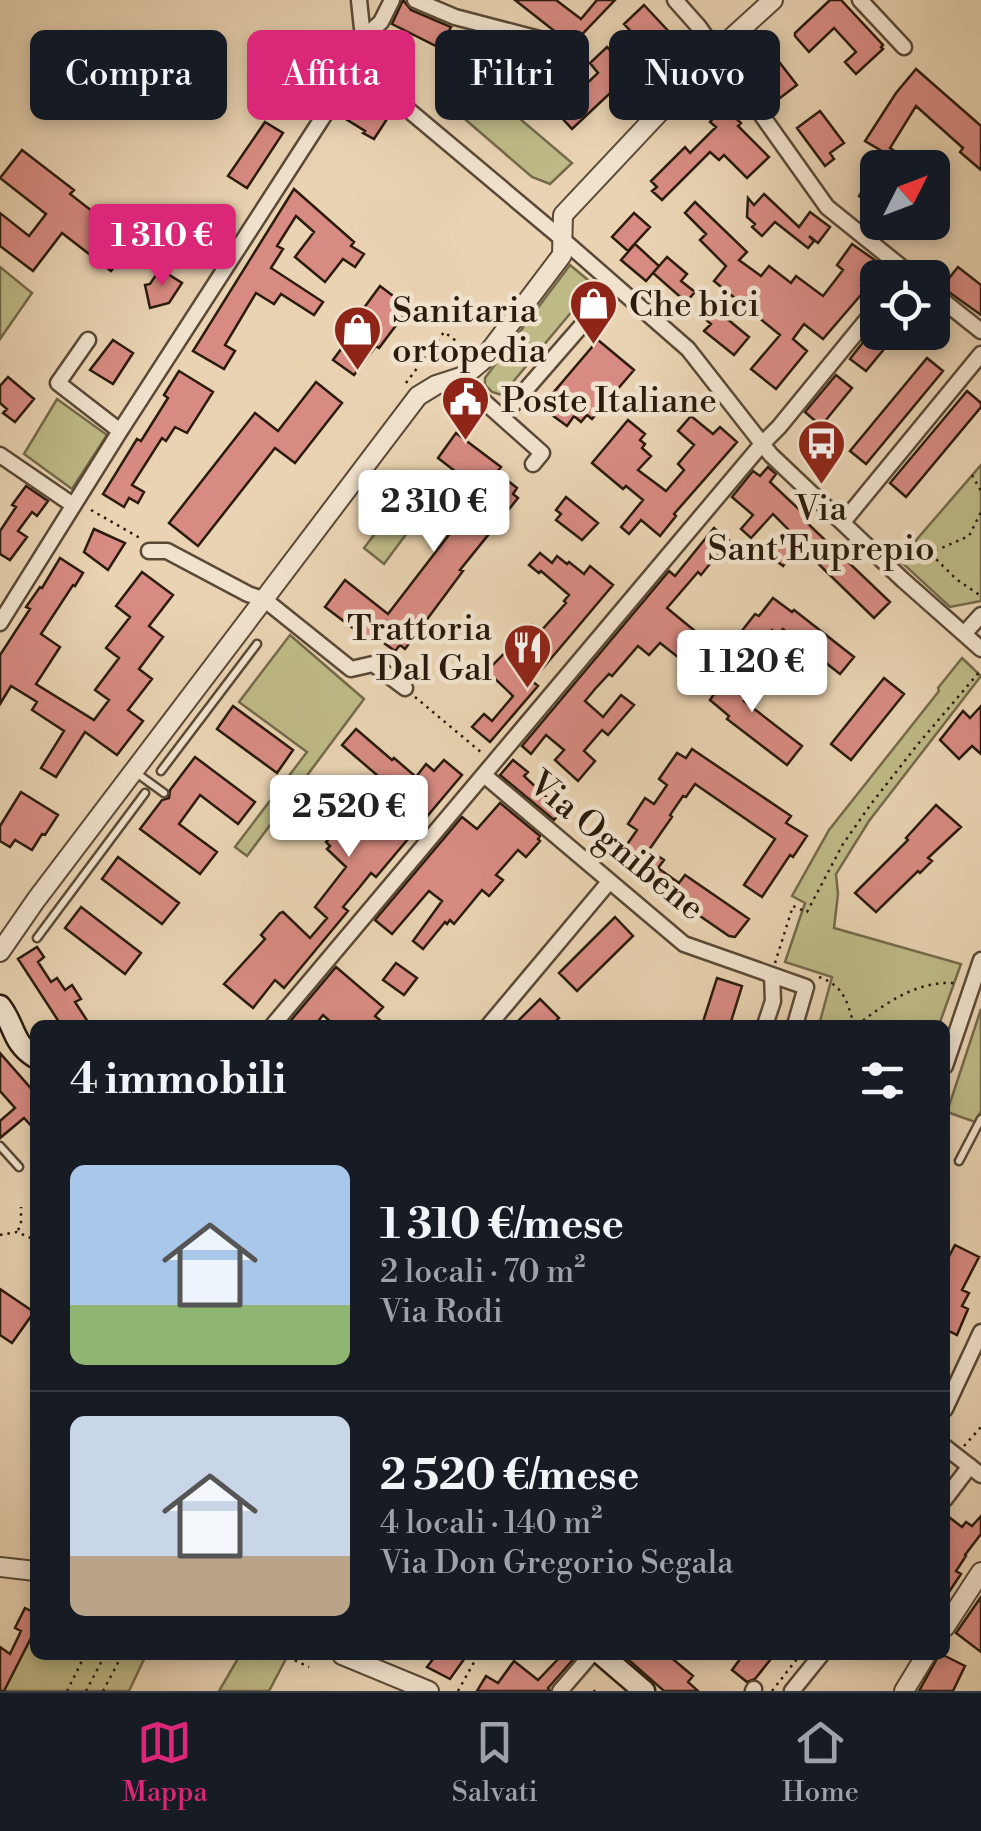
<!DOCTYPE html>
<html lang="it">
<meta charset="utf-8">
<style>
:root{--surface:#171b24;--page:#242831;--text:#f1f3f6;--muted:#9ea1a6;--line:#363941;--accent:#db2777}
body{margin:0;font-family:"Libre Bodoni",serif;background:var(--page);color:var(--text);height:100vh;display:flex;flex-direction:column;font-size:38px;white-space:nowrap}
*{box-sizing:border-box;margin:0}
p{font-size:32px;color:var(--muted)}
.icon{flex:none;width:55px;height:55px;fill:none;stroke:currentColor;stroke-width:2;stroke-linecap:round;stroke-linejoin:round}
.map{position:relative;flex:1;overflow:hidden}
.details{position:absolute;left:30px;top:1020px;width:920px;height:640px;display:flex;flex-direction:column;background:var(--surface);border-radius:15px;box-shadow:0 5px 15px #0003}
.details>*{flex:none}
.top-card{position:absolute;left:30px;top:30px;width:922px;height:90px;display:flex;gap:20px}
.needle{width:65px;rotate:48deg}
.tools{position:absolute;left:860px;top:150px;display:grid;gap:20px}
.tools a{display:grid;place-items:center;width:90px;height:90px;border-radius:15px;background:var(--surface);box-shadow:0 5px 15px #0003;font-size:50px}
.price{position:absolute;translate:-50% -85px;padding:0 22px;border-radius:10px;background:#fff;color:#222;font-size:32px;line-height:65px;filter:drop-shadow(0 2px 5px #0008)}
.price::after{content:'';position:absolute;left:50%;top:60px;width:30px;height:22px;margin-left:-15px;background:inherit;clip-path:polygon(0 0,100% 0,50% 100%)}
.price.current{background:var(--accent);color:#fff}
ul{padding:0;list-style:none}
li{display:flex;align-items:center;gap:30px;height:250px;padding:0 40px}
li+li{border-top:2px solid var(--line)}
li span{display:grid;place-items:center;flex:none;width:280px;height:200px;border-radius:15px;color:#555}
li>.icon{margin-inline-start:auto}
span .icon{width:120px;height:120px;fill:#fffc;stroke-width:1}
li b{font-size:42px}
h2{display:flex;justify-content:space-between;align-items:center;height:120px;padding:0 40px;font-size:42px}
.pill{padding:0 35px;border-radius:15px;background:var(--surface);box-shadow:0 5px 15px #0003;font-size:35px;line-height:90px}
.pill.current{background:var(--accent);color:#fff}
.tabs{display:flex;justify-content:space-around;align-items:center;height:140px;border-top:2px solid var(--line);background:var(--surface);font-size:28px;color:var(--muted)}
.tabs a{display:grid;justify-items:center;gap:5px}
.tabs .current{color:var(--accent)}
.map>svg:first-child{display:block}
.green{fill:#beba87;stroke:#746a4a;stroke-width:2.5}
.building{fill:#d88b82;stroke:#2a1b0d;stroke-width:2.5}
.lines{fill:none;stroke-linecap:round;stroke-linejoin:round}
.service-casing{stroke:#5a4936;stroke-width:11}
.minor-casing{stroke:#5a4936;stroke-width:19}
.tertiary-casing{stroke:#5a4936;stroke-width:22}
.secondary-casing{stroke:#2a1b0d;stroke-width:25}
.path{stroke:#2a1b0d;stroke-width:2.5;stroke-dasharray:2.5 5;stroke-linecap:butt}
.service{stroke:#f1e2cd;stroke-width:6}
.minor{stroke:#f1e2cd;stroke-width:14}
.tertiary{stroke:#f1e2cd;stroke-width:18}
.secondary{stroke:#f1e2cd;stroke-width:20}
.labels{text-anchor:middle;stroke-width:9;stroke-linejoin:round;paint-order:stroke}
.poi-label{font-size:35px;fill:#2a1b0d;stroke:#f1e2cd;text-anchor:start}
.street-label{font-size:35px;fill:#2a1b0d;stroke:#f1e2cd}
</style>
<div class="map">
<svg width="981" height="1691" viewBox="0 0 981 1691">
<rect width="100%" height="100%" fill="#e9d3b2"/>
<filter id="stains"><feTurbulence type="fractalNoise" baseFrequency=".002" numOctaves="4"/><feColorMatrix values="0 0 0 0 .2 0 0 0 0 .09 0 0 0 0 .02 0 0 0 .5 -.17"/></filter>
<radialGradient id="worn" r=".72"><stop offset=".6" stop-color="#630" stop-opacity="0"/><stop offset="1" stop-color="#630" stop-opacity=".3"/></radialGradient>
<path class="green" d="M460,61L477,75L464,94L480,109L492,95L572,163L550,184L532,177L437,95Z
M570,265L594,285L502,395L492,392L485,385V378Z
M0,267L32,293L0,339Z
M57,399L107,435L72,489L24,454Z
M981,465V601L950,607L899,560Z
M410,487L430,502L384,564L364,548L377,531L386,534L398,530C405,520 405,513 397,504Z
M290,635L364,699L247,856L235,847L307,752L239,702Z
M962,658L981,676L869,821L836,874L838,894L834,928L961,964L939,1025H819L832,977L785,962L805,903L792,896L829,830L939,691L938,688Z
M981,1009V1111L975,1122L947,1112Z
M35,1608V1655H146L129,1691H0V1677Z
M240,1655H288L269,1691H219Z"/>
<path class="building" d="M403,0L411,10L451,27L440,48L392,24Z
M515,0H556L581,19L597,0H615L547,71L549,73L520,107L473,66L490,47L514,60L521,47L541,63L562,37Z
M830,0H841L883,45L881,47L883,49L856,74L845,62L856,52L834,28L809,52L795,36V33Z
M644,5L672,35L572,129L551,106L573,86L578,92L598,73L590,63L607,47L616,56L636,37L624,24Z
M761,52L766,60L773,54L797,85L776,101L746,63Z
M916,69L981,126V170L960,152L963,148L916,106L890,148L921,168H878V208L859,196L885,153L865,141L896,93Z
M284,82L307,97L296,113L273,98Z
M354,95L389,116L374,139L363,133L365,131L341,116Z
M724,107L741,123L738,126L769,157L747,178L724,155L719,160L710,152L662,200L652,191L657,187L651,181L685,147L690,153L716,127L710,122Z
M820,111L844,143L830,153L834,159L825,166L797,128Z
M265,122L283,133L247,188L228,176Z
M22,150L74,190L70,194L133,243L111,271L62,233L33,271L0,246V213L29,236L46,214L0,178Z
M294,189L354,242L351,246L364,254L355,267L343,259L325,282L295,257L314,232L296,216L277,246L283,249L271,268L323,302L314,315L281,294L274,304L256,293L225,345L235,351L224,369L193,351Z
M764,194L799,227L810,212L830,227L818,243L809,236L814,241L808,248L775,222L762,236L752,227L755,224L747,217L748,198L754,205Z
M695,202L747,252L739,260L761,276L769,266L791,283L796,276L823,296L843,270L837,265L852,244L879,263L861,285L866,289L823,339L804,324L793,339L807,351L776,389L751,369L780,335L714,281L726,266L700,240L706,234L685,213Z
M634,213L650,227L628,251L612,237Z
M189,216L217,235L205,253L202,251L199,256L174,240Z
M635,244L659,266L646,281L621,260Z
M667,257L687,274L681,281L695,292L686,302L653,273Z
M958,267L981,285V315L942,287Z
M160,269L182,283L169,303L150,308L145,285L150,284Z
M380,286L409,308L379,348L376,346L354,375L333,360L355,330L350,327Z
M714,308L749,337L734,355L704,331L711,324L704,318Z
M871,332H898L866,371L850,359Z
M113,340L133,353L113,384L90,370Z
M598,340L634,370L592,419L587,415L581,422L574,416L567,426L541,407Z
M927,358L943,371L866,464L850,451Z
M179,371L213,392L187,433L175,427L166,441L162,438L132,485L144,492L138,503L129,498L124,507L103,494L137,439L141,441L168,398L164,395Z
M836,375L852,388L821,426L805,412Z
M8,377L34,399L15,422L3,413L7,409L0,403V386Z
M316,382L342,403L295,463L275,448L198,546L169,523L255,413L278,431Z
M967,391L981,403V407L906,497L890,483Z
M691,416L713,434L720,427L737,442L674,514L676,516L660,536L641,520L629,534L621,527L643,500L626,486L623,489L592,463L628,420L645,434L640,440L645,444L642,448L651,456L638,470L666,491L684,470L678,464L694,445L678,431Z
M456,433L501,467L497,472L517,488L513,494L518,498L460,570L463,571L405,649L400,645L395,651L374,636L370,641L325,607L345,580L388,614L458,523L482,492L438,458Z
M768,467L776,474L770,482L806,516L803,519L890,602L874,618L799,545L783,566L770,556L790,531L773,514L751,538L741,529L753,515L732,497L753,471L760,476Z
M26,486L48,501L37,516L32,512L18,531L27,537L10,560L0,554V531L16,507L12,505Z
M566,497L598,523L582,540L556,520L561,514L556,510Z
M714,528L729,540L701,575L698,572L667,608L701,636L683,661L660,643L649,655L638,646L612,676L609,674L595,689L585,701L603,717L621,695L634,705L608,735L602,730L584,751L595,761L578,781L555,760L564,750L546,735L531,754L522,746L669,571L675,576Z
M94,529L125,543L108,570L84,552Z
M540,553L552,563L557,556L567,564L569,562L584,574L590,566L613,585L532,681L538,686L490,742L472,727L484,714L492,721L513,696L487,671L532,625L540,632L566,603L564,601L569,595L541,571L539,573L529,565Z
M60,558L83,573L75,586L73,585L41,634L60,647L36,684L94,720L109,700L95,690L119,658L106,648L130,617L116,606L142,572L173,595L149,626L163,637L139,669L152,679L128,710L143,721L117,755L85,732L56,777L41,768L64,731L32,710L37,702L11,686L0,704V655L30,609L26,607L40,587L42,588Z
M773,598L792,612L794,610L854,657L840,674L783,629L778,635L772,630L760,646L741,632L755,614L759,616Z
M737,661L755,675L742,691L748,696L744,701L802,746L787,765L727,719L729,716L710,700Z
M884,678L904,694L851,760L831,744Z
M233,706L293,750L277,773L217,729Z
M981,706V754L972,746L959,759L940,740L963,711L970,718Z
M356,729L392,760L394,758L416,777L426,764L434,771L444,760L462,775L376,877L371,873L359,888L343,907L348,911L284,988L275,980L253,1008L224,984L265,939L261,935L280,913L283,912L310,938L327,918L315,907L346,867L327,849L330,846L326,842L333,834L336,837L354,818L327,795L336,784L357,802L378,776L342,745Z
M692,749L791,816L786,823L807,836L793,857L790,855L762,897L744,885L775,839L695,784L686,797L683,796L670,815L672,817L649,850L664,860L658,868L679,883L685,875L749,919L735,937L729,936L617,859L637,830L628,824L645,798L654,804L667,785L659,779L677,753L686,758Z
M195,757L255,802L238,824L200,795L179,824L217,852L200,874L140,829L162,800L169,798L170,790Z
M513,760L528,772L524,776L554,804L551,807L559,814L554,820L500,775Z
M21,792L58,815L45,835L42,834L32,850L15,840L10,847L0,841V826Z
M500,803L540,836L538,839L540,841L526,857L518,850L496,875L503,880L489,896L482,890L454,924L450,920L447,924L445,922L423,949L413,941L442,901L429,891L392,934L375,920L462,817L477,829Z
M936,805L961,827L928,858L932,861L920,873L918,871L876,912L855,893L908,840L906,838Z
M118,857L179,903L162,924L102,879Z
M81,907L141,953L125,974L65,928Z
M615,917L633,936L577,991L559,973Z
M37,947L44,957L38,962L51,982L57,978L65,990L72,985L81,999L75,1002L90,1025H61L18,959Z
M396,963L417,978L404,995L383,980Z
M336,967L383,1007L375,1016L386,1025H334L323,1015L315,1025H287Z
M717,978L742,986L730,1025H702Z
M540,999L559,1018L552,1025H514Z
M0,1053L35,1093V1130L24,1118L0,1138V1121L15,1108L0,1091Z
M955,1245L979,1257L962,1290L969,1293L962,1306L968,1309L957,1335L945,1329V1264Z
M0,1289L34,1312L12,1343L0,1335Z
M945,1514L962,1527L966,1522L972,1526L981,1516V1534L965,1555L966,1556L956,1571L961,1574L945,1598Z
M981,1597V1652L956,1633Z
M25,1608L35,1613V1630L4,1691H0V1647L10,1654L21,1631L15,1628Z
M436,1655H467L450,1679L427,1667Z
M562,1655H577L548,1688L550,1691H477L486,1676L498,1683L514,1661L538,1680Z
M623,1655H668L693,1676L688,1682L698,1691H664Z
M743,1655H774L755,1679L747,1682L732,1670Z
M943,1655L965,1666L953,1691H919L939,1655Z"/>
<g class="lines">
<defs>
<path id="service" d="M161,771L257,644
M135,772L164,793
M37,938L145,793
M0,1146L19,1167
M959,1161L981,1119"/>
<path id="minor" d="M415,0L455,17L543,40
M675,0L699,27L827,207L915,278
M860,0L904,47
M363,38L381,22L392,0
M356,66L561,238L688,349L771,455L903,580L981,649
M932,292L981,331
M88,340L58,383L120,431
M464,376L470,389L542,453L533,464
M502,417L616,286
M0,455L73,505
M843,522L981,354
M149,551H167L248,594L265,600L351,669L373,664L405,688
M0,623L120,431L356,66L363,38L359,0
M964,634L981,615
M484,775L684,944L806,987L795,1025
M273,1025L762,444L779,427L878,306
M489,1025L609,882
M765,1025L773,1001L772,975
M945,1066L981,960
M945,1409L981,1332
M945,1447L981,1475
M945,1499L970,1466
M560,1691L591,1655
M753,1691L754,1689
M792,1691L821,1655"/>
<path id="tertiary" d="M0,952L36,900L418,396L436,385L464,376L482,361L562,255L563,215L716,52L773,0
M0,1567L35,1571
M945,1627L981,1572
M342,1655L429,1691
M904,1691L926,1655"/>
<path id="secondary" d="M0,1006C15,1025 12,1043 35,1057
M602,1655L644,1691"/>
</defs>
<use href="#service" class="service-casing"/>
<use href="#minor" class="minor-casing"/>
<use href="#tertiary" class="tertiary-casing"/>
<use href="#secondary" class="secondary-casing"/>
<path class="path" d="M406,383L444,332L471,352
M972,475L981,491
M91,510L140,538
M931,554L956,579L981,596
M907,560L930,553L969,536L981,512
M415,697L482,753
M775,963L793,906L807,912L843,844L871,804L918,744L981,670
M819,977C844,986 847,1001 854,1025
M857,1025C886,1003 916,981 954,983
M18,1230L21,1225V1207
M0,1235L17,1232L35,1240
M964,1446L981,1427
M294,1655L292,1659L309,1667
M67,1691L85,1655
M86,1691L105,1655
M103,1691L120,1659
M458,1691L478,1655
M593,1691H596
M772,1691L800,1655"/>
<use href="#service" class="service"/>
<use href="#minor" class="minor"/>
<use href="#tertiary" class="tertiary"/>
<use href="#secondary" class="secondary"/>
</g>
<defs>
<symbol id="shop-pin" viewBox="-11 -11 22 30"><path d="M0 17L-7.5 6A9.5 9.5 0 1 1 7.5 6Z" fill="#8f2418" stroke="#f1e2cd"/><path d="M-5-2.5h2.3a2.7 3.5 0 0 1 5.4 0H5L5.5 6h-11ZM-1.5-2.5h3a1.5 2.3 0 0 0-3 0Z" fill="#fff"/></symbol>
<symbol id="civic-pin" viewBox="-11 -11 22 30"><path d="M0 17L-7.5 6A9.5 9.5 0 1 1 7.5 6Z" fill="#8f2418" stroke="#f1e2cd"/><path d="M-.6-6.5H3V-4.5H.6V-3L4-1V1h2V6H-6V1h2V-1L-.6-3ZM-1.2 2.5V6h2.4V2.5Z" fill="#fff"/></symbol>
<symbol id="bus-pin" viewBox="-11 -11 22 30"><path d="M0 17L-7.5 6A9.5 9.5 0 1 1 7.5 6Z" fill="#8f2418" stroke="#f1e2cd"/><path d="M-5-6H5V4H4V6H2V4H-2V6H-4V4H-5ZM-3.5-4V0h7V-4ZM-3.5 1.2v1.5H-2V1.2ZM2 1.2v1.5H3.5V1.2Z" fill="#fff"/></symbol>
<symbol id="restaurant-pin" viewBox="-11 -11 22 30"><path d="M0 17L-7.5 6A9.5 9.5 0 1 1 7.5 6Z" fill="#8f2418" stroke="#f1e2cd"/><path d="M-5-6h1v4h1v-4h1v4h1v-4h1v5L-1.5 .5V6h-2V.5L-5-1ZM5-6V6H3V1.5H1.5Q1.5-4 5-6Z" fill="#fff"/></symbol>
</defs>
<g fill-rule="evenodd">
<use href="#shop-pin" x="566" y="276" width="55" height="75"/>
<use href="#shop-pin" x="330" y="302" width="55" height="75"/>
<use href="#civic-pin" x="438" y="372" width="55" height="75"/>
<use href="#bus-pin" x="794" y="416" width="55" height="75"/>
<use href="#restaurant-pin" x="500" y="620" width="55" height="75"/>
</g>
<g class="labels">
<g class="poi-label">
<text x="629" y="316">Che bici</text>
<text x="392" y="322">Sanitaria<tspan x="392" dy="40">ortopedia</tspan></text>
<text x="501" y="412">Poste Italiane</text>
<text x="821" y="520" text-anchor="middle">Via<tspan x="821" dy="40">Sant'Euprepio</tspan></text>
<text x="492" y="640" text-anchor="end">Trattoria<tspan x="492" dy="40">Dal Gal</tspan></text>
</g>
<g class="street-label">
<text transform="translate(617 845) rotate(39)" y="12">Via Ognibene</text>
</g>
</g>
<rect width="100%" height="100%" filter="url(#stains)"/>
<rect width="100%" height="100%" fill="url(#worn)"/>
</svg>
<div class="tools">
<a><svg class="needle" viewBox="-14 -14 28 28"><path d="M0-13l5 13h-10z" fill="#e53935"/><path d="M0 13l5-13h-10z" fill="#9ea1a6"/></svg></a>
<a><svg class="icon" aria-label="locate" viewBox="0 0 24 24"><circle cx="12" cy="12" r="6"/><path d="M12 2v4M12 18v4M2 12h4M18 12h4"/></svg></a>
</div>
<b class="price current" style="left:162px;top:289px">1 310 €</b>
<b class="price" style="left:434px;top:555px">2 310 €</b>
<b class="price" style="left:752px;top:715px">1 120 €</b>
<b class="price" style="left:349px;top:860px">2 520 €</b>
<div class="top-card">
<a class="pill">Compra</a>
<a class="pill current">Affitta</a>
<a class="pill">Filtri</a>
<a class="pill">Nuovo</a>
</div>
<section class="details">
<h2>4 immobili<svg class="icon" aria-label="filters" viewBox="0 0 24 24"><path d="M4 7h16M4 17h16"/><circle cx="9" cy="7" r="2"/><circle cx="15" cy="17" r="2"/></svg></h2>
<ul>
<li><span style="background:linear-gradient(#a9c7e8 70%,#8fb573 0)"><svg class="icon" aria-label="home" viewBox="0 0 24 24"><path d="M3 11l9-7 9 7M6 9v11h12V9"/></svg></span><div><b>1 310 €/mese</b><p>2 locali · 70 m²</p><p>Via Rodi</p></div></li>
<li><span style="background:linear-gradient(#c9d6e8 70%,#b9a48a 0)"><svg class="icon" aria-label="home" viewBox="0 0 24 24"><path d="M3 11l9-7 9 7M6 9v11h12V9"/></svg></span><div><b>2 520 €/mese</b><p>4 locali · 140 m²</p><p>Via Don Gregorio Segala</p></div></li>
</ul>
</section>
</div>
<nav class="tabs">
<a class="current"><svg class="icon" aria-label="map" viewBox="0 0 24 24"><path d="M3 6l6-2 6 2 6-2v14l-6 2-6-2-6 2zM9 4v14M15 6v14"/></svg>Mappa</a>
<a><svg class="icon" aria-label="saved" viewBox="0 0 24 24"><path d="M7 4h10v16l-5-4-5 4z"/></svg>Salvati</a>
<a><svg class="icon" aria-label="home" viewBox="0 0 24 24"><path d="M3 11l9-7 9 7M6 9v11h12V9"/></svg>Home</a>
</nav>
